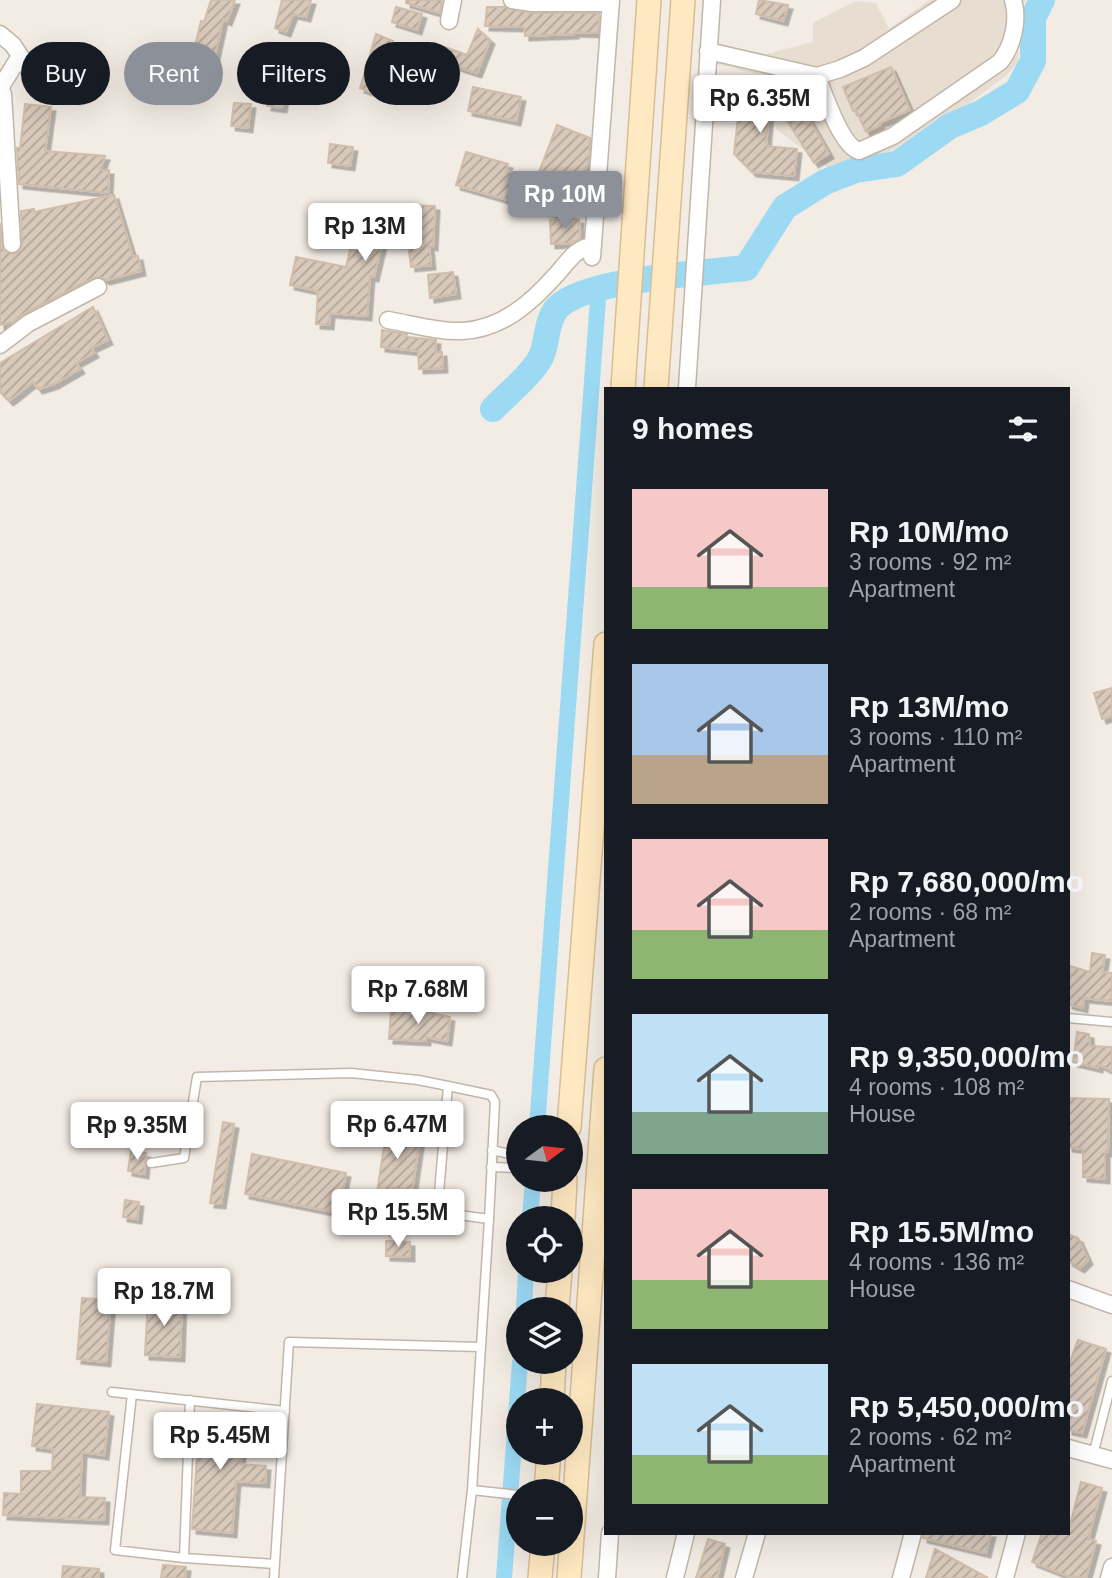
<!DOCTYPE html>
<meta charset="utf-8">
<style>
:root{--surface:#171b24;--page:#242831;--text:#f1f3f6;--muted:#9ea1a6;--accent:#8c9099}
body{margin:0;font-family:Arial,sans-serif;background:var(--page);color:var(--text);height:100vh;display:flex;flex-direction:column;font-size:26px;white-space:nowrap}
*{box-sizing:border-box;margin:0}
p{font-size:23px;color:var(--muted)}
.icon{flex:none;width:38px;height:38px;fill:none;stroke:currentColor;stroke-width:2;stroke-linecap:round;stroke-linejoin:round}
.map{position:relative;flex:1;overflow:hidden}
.details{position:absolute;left:604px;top:387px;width:466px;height:1148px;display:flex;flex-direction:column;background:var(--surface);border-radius:0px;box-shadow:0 7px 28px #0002}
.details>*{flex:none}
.guide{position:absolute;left:21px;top:42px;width:478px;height:63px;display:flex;gap:14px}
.needle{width:46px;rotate:75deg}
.fabs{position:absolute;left:506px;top:1115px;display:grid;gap:14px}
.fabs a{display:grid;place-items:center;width:77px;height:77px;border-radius:50%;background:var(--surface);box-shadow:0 7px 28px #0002;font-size:35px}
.price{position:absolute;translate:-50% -60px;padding:0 16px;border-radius:7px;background:#fff;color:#222;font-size:23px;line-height:46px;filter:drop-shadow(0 2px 4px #0008)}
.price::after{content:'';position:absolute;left:50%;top:42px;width:21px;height:16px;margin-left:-10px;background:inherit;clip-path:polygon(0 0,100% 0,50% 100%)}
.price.on{background:var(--accent);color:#fff}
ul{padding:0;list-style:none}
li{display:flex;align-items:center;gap:21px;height:175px;padding:0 28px}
li span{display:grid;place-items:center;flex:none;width:196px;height:140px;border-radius:0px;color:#555}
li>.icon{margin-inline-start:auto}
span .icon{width:84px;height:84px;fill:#fffc;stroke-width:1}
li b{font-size:30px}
h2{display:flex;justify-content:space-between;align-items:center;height:84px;padding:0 28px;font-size:30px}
.pill{padding:0 24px;border-radius:32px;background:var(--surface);box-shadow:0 7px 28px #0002;font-size:24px;line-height:63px}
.pill.on{background:var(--accent);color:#fff}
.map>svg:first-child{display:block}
.residential{fill:#e7ded1}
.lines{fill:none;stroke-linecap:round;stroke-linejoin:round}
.canal{stroke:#9cdaf4;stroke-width:16}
.river{stroke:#9cdaf4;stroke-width:26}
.building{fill:url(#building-hatch);stroke:#d0bdab;stroke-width:2;filter:url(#shadow)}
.service-casing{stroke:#c2b6a9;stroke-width:11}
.minor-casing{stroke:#c2b6a9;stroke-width:19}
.secondary-casing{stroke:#d9be93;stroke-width:26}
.service{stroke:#fff;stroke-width:8}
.minor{stroke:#fff;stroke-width:16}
.secondary{stroke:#ffe9c2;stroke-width:23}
</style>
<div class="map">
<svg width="1112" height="1578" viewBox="0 0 1112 1578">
<defs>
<pattern id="building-hatch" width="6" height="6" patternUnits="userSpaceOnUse" patternTransform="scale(1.75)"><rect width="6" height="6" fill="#d8c9bb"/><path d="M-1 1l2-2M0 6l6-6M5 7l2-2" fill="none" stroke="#b1a499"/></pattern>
<filter id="shadow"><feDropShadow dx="4.5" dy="4.5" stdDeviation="0" flood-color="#0004"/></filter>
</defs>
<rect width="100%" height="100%" fill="#f3ece4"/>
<path class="residential" d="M929,0H1025L1020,13L1018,62L1008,74L968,104L941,116L876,162L829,169L776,129L769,77L716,64L721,43L740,51L762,55L813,42V23L856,1L876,3L889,29Z"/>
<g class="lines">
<path class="canal" d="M537,1127L599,286
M530,1218L533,1180
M524,1309L526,1270
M504,1578L520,1362"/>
<path class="river" d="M493,409C507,394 527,379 538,362C549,347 544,321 558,307C586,279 704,273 746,268L785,207L825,182L856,170L897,164L950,126L981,113L1017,91L1033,61V18L1042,0"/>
</g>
<path class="building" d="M211,0H235L227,21L223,19L212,69L181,60L185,43L195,46L201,21L204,22Z
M282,0H311L306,17L293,14L286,32L275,28Z
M406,0H442L440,13L406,3Z
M759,0L788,5L783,21L756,14Z
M396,7L422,14L417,30L392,22Z
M487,7H505L532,13H599L598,33L574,32V34L525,36L524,27L485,26Z
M478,29L490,40L477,73L430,58L434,43L467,55Z
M376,34L393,41L391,46L415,54L407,80L380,71L372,92L360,88Z
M81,47L104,66L75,100L50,86Z
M891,67L910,110L879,123L880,125L866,132L856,110L853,111L843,87Z
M271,80L287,83L282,108L267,106Z
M750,80L772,82L766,146L797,149L794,176L752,172L734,154L740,99L748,96Z
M473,87L521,97L516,121L468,111Z
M792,89L829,154L814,163L774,100Z
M234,103L251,104L248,128L231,126Z
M25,104L51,107L45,151L105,156L100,170H109L108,193L19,184L17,148H20Z
M557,125L590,138L589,160L578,186L563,180L556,214L510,204L511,201L456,185L466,152L508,164L506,171L537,177Z
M330,144L353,147L350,166L328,163Z
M114,195L133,257L138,256L141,271L106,280L99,277L93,278L26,312L13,322L0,325V223L3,249L13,254L18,252L22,244L21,211L34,209V212Z
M400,205L435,206L433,246L429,245L431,265L411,267L408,244L382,243L374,277L370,276L367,316L330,313L329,325L316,324L318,291L290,285L296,257L346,267L357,219L399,229Z
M579,219L580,239L572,243L551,244L550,220Z
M453,272L456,294L430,298L428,275Z
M93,307L108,340L91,348L94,353L76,363L80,369L54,384L38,389L33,382L9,401L0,392V363Z
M382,330L407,334L406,337L436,340L435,352H442L443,368L419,369L418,351L381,347Z
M1112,688V716L1102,719L1094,693Z
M1092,953L1105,955L1102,972L1112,973V1001L1084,998L1083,1008L1068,1004L1070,966L1090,972Z
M391,1010L427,1012L450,1017L447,1041L426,1037V1041L389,1039Z
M1077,1032L1089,1034L1090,1046L1112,1047V1071L1098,1064V1068L1073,1062Z
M1068,1098L1109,1099L1108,1152H1105V1179L1083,1177V1149L1068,1147Z
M390,1106L424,1111L412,1191L392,1188L391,1222H364L365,1206H375Z
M223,1122L234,1124L221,1204L210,1203Z
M131,1151L146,1153L144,1174L128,1171Z
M252,1154L346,1173L338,1213L245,1194Z
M125,1200L139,1202L137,1219L123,1217Z
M1068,1234L1078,1238L1088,1260L1080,1268L1068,1261Z
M386,1241L410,1242V1257L386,1256Z
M82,1298L111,1300L106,1362L77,1359Z
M148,1298L182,1300L180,1357L145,1355Z
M1078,1340L1106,1349L1082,1433L1068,1430V1367Z
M37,1404L109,1412L104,1455L82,1452L80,1497L105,1498L104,1520L3,1515L4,1493L21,1494V1471H52L53,1449L32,1446Z
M200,1413L245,1418L240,1464L266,1466L265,1483L236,1481L232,1533L192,1529Z
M1081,1482L1102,1488L1088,1539L1096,1541L1086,1578L1068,1576L1032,1562L1042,1533H1068Z
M923,1533H991L986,1553L923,1538Z
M708,1539L725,1544L717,1578H696Z
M935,1549L988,1578H926Z
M163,1565L186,1567L185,1578H161Z
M63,1566L99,1569V1578H62Z"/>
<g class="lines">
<defs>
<path id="service" d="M1068,1018L1112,1022
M448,1086L491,1095L495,1102L489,1219L444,1213L438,1205Z
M492,1150L518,1156
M151,1163L184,1158L197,1077L351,1073L418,1080L448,1086
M491,1167L518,1168
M112,1392L285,1411
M132,1394L115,1550L184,1558
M190,1400L184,1558L275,1564
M1093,1455L1112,1381
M472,1490L518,1495
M274,1578L289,1342L480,1347
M462,1578L472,1490L489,1219"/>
<path id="minor" d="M512,0L532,3H611
M449,21L453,0
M0,34L13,45L39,85
M708,51L817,76L840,69L864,58L952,0
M817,76C824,94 841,146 859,151L893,136L1000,62C1013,46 1019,20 1013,0
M0,88L3,94L12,244
M0,88L20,56
M592,257L611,0
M388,320C412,324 438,332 462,331C502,329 531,303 556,275C567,263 576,247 593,246
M0,345L29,323L98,287
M687,388L712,0
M1068,1289L1112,1305
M1068,1448L1112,1460
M607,1578L610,1533
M675,1578L686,1533
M744,1578L757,1533
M901,1578L913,1533
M1005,1578L1017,1533
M1109,1578L1112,1567"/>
<path id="secondary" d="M623,388L649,0
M656,388L683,0
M569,1127L606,644
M563,1218L565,1180
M557,1309L560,1270
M552,1400L554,1362
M546,1491L549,1452
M540,1578L543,1544
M569,1578L606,1069"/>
</defs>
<use href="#service" class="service-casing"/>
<use href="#minor" class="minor-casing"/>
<use href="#secondary" class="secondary-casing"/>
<use href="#service" class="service"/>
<use href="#minor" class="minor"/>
<use href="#secondary" class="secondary"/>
</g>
</svg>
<div class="fabs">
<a><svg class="needle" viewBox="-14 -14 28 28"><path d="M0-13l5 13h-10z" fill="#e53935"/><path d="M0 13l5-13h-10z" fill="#9ea1a6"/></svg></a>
<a><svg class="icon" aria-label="locate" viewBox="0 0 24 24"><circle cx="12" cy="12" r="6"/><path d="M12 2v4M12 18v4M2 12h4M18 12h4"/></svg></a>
<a><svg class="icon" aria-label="layers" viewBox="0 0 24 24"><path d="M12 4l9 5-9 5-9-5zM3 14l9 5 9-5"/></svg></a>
<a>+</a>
<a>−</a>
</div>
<b class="price" style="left:760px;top:135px">Rp 6.35M</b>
<b class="price on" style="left:565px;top:231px">Rp 10M</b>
<b class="price" style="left:365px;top:263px">Rp 13M</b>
<b class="price" style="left:418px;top:1026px">Rp 7.68M</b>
<b class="price" style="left:397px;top:1161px">Rp 6.47M</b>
<b class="price" style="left:137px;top:1162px">Rp 9.35M</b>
<b class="price" style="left:398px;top:1249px">Rp 15.5M</b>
<b class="price" style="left:164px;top:1328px">Rp 18.7M</b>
<b class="price" style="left:220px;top:1472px">Rp 5.45M</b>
<div class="guide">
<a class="pill">Buy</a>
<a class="pill on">Rent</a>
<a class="pill">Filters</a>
<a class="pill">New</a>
</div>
<section class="details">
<h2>9 homes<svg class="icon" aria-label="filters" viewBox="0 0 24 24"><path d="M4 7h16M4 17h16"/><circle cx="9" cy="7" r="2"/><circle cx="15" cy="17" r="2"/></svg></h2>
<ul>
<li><span style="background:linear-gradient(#f6c9c9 70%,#8fb573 0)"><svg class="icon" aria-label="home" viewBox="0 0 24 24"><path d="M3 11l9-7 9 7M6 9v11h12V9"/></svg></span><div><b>Rp 10M/mo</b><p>3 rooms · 92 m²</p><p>Apartment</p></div></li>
<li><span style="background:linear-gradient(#a9c7e8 65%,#b9a48a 0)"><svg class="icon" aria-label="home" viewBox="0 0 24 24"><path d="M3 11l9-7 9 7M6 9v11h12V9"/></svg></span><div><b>Rp 13M/mo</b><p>3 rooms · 110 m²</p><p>Apartment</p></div></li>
<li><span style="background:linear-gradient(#f6c9c9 65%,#8fb573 0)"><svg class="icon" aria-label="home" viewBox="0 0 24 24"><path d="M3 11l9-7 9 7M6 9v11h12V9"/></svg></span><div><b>Rp 7,680,000/mo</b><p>2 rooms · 68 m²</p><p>Apartment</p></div></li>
<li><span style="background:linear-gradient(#bfe0f5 70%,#7fa58c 0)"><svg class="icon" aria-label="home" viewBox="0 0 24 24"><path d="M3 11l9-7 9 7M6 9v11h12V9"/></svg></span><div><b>Rp 9,350,000/mo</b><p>4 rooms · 108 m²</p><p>House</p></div></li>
<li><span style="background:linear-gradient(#f6c9c9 65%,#8fb573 0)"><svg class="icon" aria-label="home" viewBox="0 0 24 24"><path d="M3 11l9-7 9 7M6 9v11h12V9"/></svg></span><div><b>Rp 15.5M/mo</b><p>4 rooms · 136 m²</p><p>House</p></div></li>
<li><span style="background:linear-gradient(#bfe0f5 65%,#8fb573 0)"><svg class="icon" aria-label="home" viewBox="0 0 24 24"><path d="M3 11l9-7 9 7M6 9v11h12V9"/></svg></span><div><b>Rp 5,450,000/mo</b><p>2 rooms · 62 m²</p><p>Apartment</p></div></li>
</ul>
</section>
</div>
